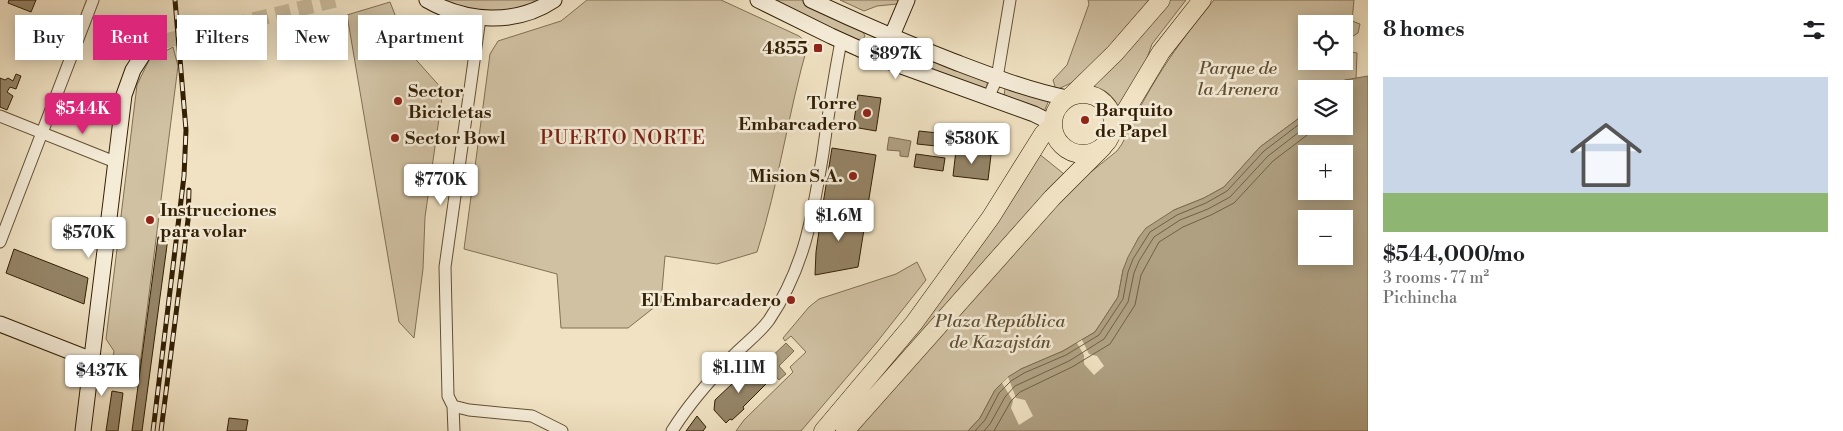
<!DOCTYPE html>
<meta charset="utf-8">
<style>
:root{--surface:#fff;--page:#f6f6f6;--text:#202124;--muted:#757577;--accent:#db2777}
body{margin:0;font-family:"Libre Bodoni",serif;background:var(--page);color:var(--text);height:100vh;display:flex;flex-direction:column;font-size:19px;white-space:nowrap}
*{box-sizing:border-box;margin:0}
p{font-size:16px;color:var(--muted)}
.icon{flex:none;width:28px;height:28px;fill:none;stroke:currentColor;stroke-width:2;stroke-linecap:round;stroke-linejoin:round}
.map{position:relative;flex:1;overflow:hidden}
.sheet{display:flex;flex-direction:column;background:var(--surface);width:475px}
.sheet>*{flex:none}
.top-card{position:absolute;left:15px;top:15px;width:475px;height:45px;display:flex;gap:10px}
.tools{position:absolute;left:1298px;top:15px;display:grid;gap:10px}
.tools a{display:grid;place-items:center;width:55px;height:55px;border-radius:0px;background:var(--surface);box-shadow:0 2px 12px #0003;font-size:25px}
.price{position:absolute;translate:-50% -42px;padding:0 11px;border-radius:5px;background:#fff;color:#222;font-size:16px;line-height:32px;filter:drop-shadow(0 1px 2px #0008)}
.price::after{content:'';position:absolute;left:50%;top:30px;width:15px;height:11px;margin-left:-8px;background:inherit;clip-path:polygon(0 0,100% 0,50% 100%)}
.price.active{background:var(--accent);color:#fff}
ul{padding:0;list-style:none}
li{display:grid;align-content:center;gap:10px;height:265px;padding:0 15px}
li span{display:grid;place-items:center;height:155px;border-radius:0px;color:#555}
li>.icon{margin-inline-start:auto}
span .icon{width:90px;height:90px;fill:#fffc;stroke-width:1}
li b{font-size:21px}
h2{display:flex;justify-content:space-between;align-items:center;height:60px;padding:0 15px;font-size:21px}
.chip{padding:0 18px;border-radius:0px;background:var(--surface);box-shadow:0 2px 12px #0003;font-size:18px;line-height:45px}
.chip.active{background:var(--accent);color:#fff}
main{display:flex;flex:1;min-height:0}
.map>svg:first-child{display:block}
.green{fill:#d0c1a3;stroke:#817054;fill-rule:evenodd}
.water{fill:#afa082;stroke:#7d6c50;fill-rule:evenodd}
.pier{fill:#f0e2c3}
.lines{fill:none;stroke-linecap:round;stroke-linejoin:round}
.shore{stroke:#706043;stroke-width:1}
.building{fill:#958467;stroke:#321f04}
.secondary-tunnel{stroke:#cabb9d;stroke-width:15;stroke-dasharray:15 8;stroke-linecap:butt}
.minor-casing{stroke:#625034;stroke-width:13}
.secondary-casing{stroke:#321f04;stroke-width:17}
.primary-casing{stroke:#321f04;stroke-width:19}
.minor{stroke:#f5ecd8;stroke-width:11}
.secondary{stroke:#f5ecd8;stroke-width:15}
.primary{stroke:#f0e2c3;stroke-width:18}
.rail-casing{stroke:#321f04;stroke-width:5}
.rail{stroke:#f5ecd8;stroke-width:3;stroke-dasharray:9;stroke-linecap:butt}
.poi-dot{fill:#8f2418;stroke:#f5ecd8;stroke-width:2}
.labels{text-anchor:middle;stroke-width:5;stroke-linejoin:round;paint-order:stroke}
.poi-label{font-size:18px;font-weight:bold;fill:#321f04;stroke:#f5ecd8;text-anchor:end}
.park-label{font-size:18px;font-style:italic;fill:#615034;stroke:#f5ecd8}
.neighbourhood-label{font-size:19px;letter-spacing:1px;fill:#7a1f14;stroke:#f5ecd8}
</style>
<main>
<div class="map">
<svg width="1368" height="431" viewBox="0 0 1368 431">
<rect width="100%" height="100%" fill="#f0e2c3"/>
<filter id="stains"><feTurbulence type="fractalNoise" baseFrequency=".004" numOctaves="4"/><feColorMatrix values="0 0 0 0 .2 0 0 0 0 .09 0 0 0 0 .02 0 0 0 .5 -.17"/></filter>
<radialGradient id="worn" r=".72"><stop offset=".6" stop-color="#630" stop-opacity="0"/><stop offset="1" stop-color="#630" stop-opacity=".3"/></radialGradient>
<path class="green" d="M427,0H554L504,18Z
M587,0H721L799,36L808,44C788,113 779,184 757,252L717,264L665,256L661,302L628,328H561L557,274L464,249L490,54L498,41L561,21Z
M770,0H802L861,28L865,36L863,39L858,41Z
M840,0H899L897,4L877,6L864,11Z
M1088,0H1156L1080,79L1056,90L1053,80L1067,65L1089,4Z
M1168,0H1186L1152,44L1145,64L1120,109C1113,96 1105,88 1090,86Z
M1214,0H1354L1352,21L1360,24L1358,33L1350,38L1349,46H1346V51L1357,53L1356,79L1345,80L1331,89H1306V113L1260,147L1224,187L1204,198L1174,210L1139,237L1123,270L1118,297L1095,332L1063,351L1021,369L995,390L980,418L968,431H854L1071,188L1117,151L1122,144C1148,87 1174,48 1214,0ZM1306,24H1344V61H1306Z
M390,2L410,53L443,90L425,217L423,269L414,338L399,322L347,15Z
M897,45L988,80L986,89L898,57L893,53Z
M173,47L178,66L139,373L111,370L114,351L106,339L137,85L149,60Z
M1005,88L1049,100L1044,112L1004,96Z
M1038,153L1064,174L887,372L884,369Z
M917,262L926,280L877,342L801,431H736L744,420L793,372L790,367L806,352L791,336L785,341L783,338L809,307L819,299L896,274Z"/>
<path class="water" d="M1368,76V431H968L980,418L995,390L1008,377L1021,369L1063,351L1095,332L1118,297L1123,270L1128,257L1139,237L1146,228L1174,210L1204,198L1224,187L1260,147L1306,113V126H1344V89H1331L1345,80ZM1306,154H1344V191H1306ZM1306,219H1344V256H1306Z
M889,137L911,141L908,157L900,156V151L887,150Z
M786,343L794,351L779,366L786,374L779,380L764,364Z"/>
<path class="pier" d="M1082,340L1089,354L1097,356L1104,366L1094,375L1084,364V355L1077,343Z
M1008,377L1016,398L1025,400L1033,416L1019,425L1011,408L1013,401L1002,383Z"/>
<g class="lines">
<path class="shore" d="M975,431L985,420L999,393L1011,381L1024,373L1066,355L1099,335L1123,299L1128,272L1133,259L1150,232L1177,215L1206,203L1227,191L1264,151L1306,119
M984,431L990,424L1005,397L1015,386L1069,361L1104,339L1128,302L1134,273L1139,261L1154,237L1180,220L1208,209L1230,197L1268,156L1307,126
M994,431L1011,401L1020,392L1072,367L1110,344L1135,305L1141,275L1159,242L1183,227L1211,215L1234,203L1273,161L1319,126"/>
</g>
<path class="building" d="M9,0H36L31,12L8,3Z
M16,74L21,76L16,89L10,87L7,92L13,96L7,110L0,107V78L5,80L8,78L13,81Z
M858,95L881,98L876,131L853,127Z
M919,131L947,134L946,147L917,144Z
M832,148L876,155L866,217L822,210Z
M956,150L991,155L988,180L953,176Z
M916,154L945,158L943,171L914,167Z
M822,210L866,217L858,267L815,275L816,252Z
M158,237L168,238L142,431H132Z
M14,249L88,278L84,304L6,273Z
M752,365L768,382L743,407L744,409L732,420L730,419L726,423L714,410L715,400Z
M112,391L123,393L118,431H106Z
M697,416L706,427L703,431H686Z
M229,418L248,420L246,431H227Z"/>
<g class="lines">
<path class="secondary-tunnel" d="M144,53L165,41L336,0"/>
<defs>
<path id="minor" d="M988,98L997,78L1010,0
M0,116L115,162
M0,242L93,0
M453,406L469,410L532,416L562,431
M454,431L453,406L448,396L445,267L480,18
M672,431C688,405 710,380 731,358C743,345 759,334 769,320C805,267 813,214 823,153C828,115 834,78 841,41"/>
<path id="secondary" d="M427,0C466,22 515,26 554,0
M758,0L831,36L882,59L1034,114L1052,123
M811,0C858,22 906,43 955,62C992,76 1028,90 1067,98
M882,59L907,0
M0,324L92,360
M83,431L124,95L133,70L144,53"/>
<path id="primary" d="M1053 124a30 30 0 1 1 60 0a30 30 0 1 1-60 0Z
M1071,96L1115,53L1161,0
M1113,132L1161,52L1202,0
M823,431L914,323L991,217L1043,134L1053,125
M845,431L1052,198L1103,147"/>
</defs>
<use href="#minor" class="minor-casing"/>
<use href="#secondary" class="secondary-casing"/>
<use href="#primary" class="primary-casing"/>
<use href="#minor" class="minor"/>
<use href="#secondary" class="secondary"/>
<use href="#primary" class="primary"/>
<defs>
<path id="rail" d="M153,431L184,176L186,130L175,0
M161,431L188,220L189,190"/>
</defs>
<use href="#rail" class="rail-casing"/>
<use href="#rail" class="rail"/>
</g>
<g class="poi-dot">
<rect x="813" y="43" width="10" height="10" rx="2.5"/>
<circle cx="398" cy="101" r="5"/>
<circle cx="867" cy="113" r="5"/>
<circle cx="1085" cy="120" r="5"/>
<circle cx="395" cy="138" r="5"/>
<circle cx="853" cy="176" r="5"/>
<circle cx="150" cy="220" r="5"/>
<circle cx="791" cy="300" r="5"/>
</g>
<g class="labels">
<g class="poi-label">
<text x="808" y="54">4855</text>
<text x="408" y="97" text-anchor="start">Sector<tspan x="408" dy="21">Bicicletas</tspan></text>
<text x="857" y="109">Torre<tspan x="857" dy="21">Embarcadero</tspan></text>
<text x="1095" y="116" text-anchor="start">Barquito<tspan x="1095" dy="21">de Papel</tspan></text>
<text x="405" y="144" text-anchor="start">Sector Bowl</text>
<text x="843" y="182">Mision S.A.</text>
<text x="160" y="216" text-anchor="start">Instrucciones<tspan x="160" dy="21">para volar</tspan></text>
<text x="781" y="306">El Embarcadero</text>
</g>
<g class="park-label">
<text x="1238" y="74">Parque de<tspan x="1238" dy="21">la Arenera</tspan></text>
<text x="1000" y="327">Plaza República<tspan x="1000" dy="21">de Kazajstán</tspan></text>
</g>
<g class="neighbourhood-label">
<text x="623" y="144">PUERTO NORTE</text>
</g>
</g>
<rect width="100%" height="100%" filter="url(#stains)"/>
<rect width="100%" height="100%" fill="url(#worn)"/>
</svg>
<div class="tools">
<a><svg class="icon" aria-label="locate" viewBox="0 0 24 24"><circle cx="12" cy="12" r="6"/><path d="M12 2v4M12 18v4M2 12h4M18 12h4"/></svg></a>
<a><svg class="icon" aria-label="layers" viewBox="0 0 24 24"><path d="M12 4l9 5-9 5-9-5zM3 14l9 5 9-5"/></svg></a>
<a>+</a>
<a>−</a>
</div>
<b class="price" style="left:896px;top:80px">$897K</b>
<b class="price active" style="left:83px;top:135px">$544K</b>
<b class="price" style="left:972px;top:165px">$580K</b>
<b class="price" style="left:441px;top:206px">$770K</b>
<b class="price" style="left:839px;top:242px">$1.6M</b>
<b class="price" style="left:89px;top:259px">$570K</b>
<b class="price" style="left:739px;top:394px">$1.11M</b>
<b class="price" style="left:102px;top:397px">$437K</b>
<div class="top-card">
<a class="chip">Buy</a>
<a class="chip active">Rent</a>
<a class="chip">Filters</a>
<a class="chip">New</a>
<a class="chip">Apartment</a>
</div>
</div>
<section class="sheet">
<h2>8 homes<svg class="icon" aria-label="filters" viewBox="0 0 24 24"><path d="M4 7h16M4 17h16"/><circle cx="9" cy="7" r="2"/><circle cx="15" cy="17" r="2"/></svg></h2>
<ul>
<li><span style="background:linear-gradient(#c9d6e8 75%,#8fb573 0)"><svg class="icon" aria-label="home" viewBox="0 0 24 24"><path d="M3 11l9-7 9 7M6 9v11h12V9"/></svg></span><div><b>$544,000/mo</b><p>3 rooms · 77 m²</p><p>Pichincha</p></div></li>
</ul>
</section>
</main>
